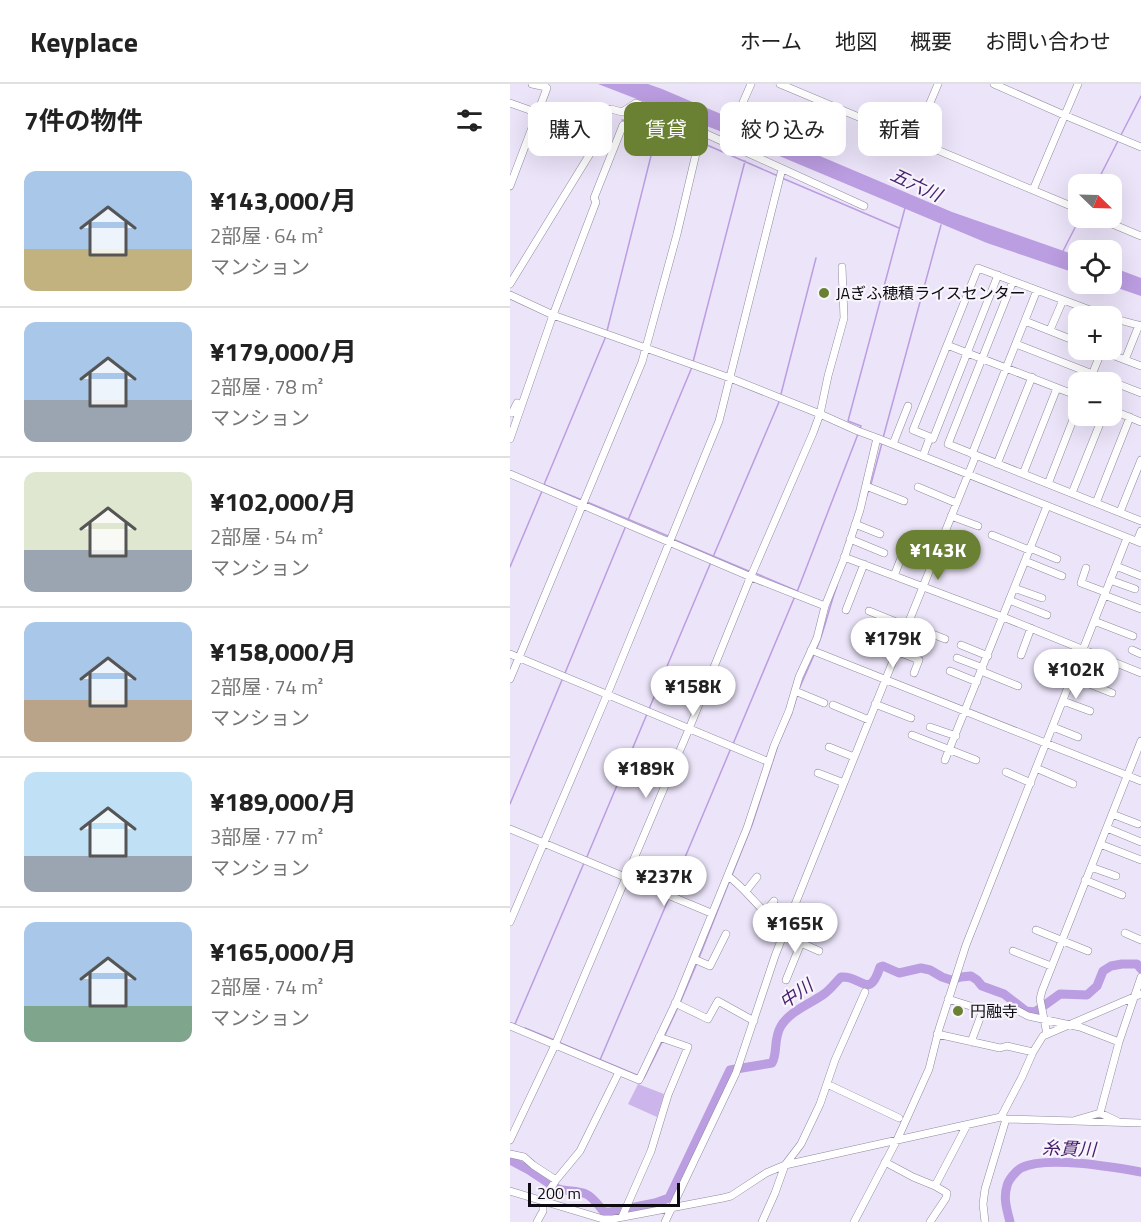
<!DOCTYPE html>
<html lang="ja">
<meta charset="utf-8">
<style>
:root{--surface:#fff;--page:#f6f6f6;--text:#222;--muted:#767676;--line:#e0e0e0;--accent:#6a8134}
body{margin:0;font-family:"Titillium Web","Noto Sans JP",sans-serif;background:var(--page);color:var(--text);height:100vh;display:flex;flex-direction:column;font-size:22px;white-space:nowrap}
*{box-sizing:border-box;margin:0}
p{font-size:20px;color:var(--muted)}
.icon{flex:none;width:33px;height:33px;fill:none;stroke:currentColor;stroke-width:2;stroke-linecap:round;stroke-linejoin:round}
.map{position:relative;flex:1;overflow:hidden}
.panel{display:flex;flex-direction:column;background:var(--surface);width:510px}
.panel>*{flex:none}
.guide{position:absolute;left:18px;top:18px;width:522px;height:54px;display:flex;gap:12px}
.needle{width:39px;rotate:113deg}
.buttons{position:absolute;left:558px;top:90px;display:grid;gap:12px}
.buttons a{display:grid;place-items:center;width:54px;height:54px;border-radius:12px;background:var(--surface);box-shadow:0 6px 24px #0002;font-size:30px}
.scale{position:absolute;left:18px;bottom:15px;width:152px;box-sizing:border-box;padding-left:6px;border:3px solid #0d0a11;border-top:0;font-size:16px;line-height:21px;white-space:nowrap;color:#0d0a11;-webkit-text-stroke:4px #f7f4fc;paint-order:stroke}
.price{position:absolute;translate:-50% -51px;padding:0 14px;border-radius:21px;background:#fff;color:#222;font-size:20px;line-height:39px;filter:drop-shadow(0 2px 3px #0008)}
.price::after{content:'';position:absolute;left:50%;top:36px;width:18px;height:14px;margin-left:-9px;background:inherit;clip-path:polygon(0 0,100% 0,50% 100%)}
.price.current{background:var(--accent);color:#fff}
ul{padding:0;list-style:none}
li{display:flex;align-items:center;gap:18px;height:150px;padding:0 24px}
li+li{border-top:2px solid var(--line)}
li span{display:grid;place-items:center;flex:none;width:168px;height:120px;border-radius:12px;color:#555}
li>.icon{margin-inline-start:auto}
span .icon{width:72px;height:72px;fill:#fffc;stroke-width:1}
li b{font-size:26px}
h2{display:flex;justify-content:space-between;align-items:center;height:72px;padding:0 24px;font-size:26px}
.tag{padding:0 21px;border-radius:12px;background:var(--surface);box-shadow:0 6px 24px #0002;font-size:21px;line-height:54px}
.tag.current{background:var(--accent);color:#fff}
header{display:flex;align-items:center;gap:36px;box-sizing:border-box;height:84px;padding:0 30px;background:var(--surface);border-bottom:2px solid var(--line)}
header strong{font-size:28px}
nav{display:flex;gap:33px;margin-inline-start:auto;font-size:21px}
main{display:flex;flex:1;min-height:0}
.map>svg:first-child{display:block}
.green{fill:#ccb5eb}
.water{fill:#bb9de1}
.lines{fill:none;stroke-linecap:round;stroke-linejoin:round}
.stream{stroke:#bb9de1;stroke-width:1.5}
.river{stroke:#bb9de1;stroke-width:9}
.minor-casing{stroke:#928a9d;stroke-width:8}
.minor{stroke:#fff;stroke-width:7}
.poi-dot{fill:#6a8134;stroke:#f7f4fc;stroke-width:2}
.labels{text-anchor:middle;stroke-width:4.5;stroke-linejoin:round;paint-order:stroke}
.poi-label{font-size:16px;fill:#0d0a11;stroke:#f7f4fc;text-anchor:start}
.water-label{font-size:18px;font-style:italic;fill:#461d6c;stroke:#f7f4fc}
</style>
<header>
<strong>Keyplace</strong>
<nav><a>ホーム</a><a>地図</a><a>概要</a><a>お問い合わせ</a></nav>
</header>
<main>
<section class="panel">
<h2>7件の物件<svg class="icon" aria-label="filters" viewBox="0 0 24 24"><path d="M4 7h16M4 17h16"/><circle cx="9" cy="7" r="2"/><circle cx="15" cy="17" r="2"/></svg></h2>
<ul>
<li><span style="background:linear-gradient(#a9c7e8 65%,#c2b280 0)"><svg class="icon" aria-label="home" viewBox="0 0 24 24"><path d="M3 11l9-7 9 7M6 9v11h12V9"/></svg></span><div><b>¥143,000/月</b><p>2部屋 · 64 m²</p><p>マンション</p></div></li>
<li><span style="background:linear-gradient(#a9c7e8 65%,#9aa5b1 0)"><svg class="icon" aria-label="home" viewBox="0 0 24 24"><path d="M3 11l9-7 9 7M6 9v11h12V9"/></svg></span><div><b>¥179,000/月</b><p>2部屋 · 78 m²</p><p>マンション</p></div></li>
<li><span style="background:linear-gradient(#dfe7d0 65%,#9aa5b1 0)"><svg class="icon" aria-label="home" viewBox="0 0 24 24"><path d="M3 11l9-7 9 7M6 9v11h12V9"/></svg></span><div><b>¥102,000/月</b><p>2部屋 · 54 m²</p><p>マンション</p></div></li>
<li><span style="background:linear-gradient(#a9c7e8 65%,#b9a48a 0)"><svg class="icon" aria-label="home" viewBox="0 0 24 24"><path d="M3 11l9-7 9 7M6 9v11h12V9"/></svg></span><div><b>¥158,000/月</b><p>2部屋 · 74 m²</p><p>マンション</p></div></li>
<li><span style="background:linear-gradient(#bfe0f5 70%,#9aa5b1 0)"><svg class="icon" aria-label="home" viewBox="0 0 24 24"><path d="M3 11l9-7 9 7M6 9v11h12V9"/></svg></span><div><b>¥189,000/月</b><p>3部屋 · 77 m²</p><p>マンション</p></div></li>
<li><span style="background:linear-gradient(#a9c7e8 70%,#7fa58c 0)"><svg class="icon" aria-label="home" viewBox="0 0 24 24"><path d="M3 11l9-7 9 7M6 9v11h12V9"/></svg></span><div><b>¥165,000/月</b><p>2部屋 · 74 m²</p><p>マンション</p></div></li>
</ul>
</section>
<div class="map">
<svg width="631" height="1138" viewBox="0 0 631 1138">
<rect width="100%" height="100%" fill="#ece4f9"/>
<path class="green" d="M128,1000L154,1010L147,1033L118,1020Z"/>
<path class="water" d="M88,0H138L152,5L442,128L568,172V190L477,159L207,46Z
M602,183L631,194V212L596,200H602Z"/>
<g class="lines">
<path class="stream" d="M112,36L147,41L163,47
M611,51L631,12
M190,58L268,92
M272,94L389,144
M586,100L609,55
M553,167L570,134
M97,247L147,48
M183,278L235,77
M271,310L306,174
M350,345L351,342L338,337L395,124
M373,354L431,141
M361,400L372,359
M35,401L72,416
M33,403L96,252
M356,414L359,405
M77,418L158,452
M118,436L182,283
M165,456L241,488
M203,473L269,318
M0,483L32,407
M245,489L287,507
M287,508L348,350
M306,566C315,546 319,523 327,502
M55,589L115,444
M289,605L304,571
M139,625L201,478
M283,625L287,612
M223,660L285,512
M0,720L52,596
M76,775L137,630
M222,791L242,741L268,661L282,629
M160,809L221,664
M189,874L219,798
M170,919L187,879
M5,940L74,779
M15,944L44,956
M155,951L168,923
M48,958L129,992
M90,976L159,814
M134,994L152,958"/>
<path class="river" d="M0,1076L19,1086L46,1104C55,1108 67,1106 76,1110C83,1113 89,1122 94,1128H100L145,1119L159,1114L220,986L262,979C268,969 263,955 271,942C280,927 300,920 314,910C320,906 325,899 331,893C352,891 359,917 370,883L373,882L389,889L411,884L420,886L432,893L441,896L451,893L461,892L467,896L472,902L494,910L516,927L525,928L550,910L577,911L587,902L593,887L601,882L612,880H627L631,885
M500,1138C497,1126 493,1114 497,1102C498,1096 506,1087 511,1084C536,1071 603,1083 631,1088"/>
<defs>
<path id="minor" d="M270,0L568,125
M484,0L554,31L631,63
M0,19L28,29
M22,46L81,68
M404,57L428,0
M215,59L241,0
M16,61L28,60L42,66
M0,102L37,4L36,3L22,0
M523,106L568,0
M588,134L631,152
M503,197L438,360L631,437
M0,200L86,60L97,28L101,25L112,28L126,19L179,42L354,122
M0,211L43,231L220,294L310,330L348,347L367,354L631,459
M602,234L631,242
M515,237L568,258
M540,246L553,216
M506,260L631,309
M437,261L568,312
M589,266L631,282
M615,276L629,241
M579,298L592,266
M602,326L631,338
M2,329L7,319
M420,353L403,346L468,184L596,232
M0,355L43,231L86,118L84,114L113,41L150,46L173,55
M383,360L398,322
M462,370L527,206
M413,372L420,353L423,355L488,191
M487,380L522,293
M0,390L241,493L315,522
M513,390L547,304
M538,400L568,323
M356,402L394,417
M408,403L446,419
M562,409L593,332
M586,419L620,333
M610,428L631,376
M441,432L468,442
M345,440L370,450
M482,451L519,466
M340,455L374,469
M627,457L631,447
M520,464L547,475
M334,473L493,533L631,589
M515,477L552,492
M606,482L631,492
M576,484L571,499L595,508
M384,492L395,464
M600,496L625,505
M504,504L532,514
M594,511L631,525
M499,516L537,531
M336,526L354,480
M359,527L396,542
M584,537L623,552
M397,540L435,555
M451,561L478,572
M301,566L631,697
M622,566L631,570
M386,567L409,576L404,589
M0,570L259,678
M511,571L521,544
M447,574L473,584
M440,587L467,598
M471,587L508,602
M562,593L602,609
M0,595L132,278L167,150L188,61L173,55L179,42
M285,607L314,619
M553,617L580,627
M365,620L401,634
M323,621L359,636
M420,643L446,652
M543,643L568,653
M402,651L466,676
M319,663L344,673
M435,676L537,422
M526,684L563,700
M496,688L521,699
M308,689L334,699
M602,730L628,740
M597,744L631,758
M0,745L201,829
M590,760L631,776
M581,783L606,792
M218,792C239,807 253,832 276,844
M575,796L612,811
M236,807L247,793
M256,827L264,817
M0,838L97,611L209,337L272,85
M526,846L578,867
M275,848L291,859L309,867
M615,849L631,856
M503,867L541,882
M184,875L200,882L216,850
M276,896L291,859
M438,915L473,926L461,958
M165,919L198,935L208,917L244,937
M507,926L518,932L570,943L609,958
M0,942L129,996L167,916L237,744L264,662L279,627L289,593L307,554L315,522L334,475L350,426L367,354
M427,950L490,964L497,962L523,968
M537,950L530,915L532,907L631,657
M317,1000L389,1034
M491,1033L512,993L523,968L533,952L631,910
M566,1036L590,1029
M607,1037L590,1029L609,958L631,893
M0,1056L45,961L179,645L238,499L303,349L310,330L318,292L334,234L332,183
M0,1070L14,1073L23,1081L46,1096
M375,1078L403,1093L425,1102
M0,1107L93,1135H103L213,1114L221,1112L256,1089L275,1081L491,1033L496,1035L631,1039
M112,1133L141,1067L158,1011L178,963L149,953
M27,1138L33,1127V1116L46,1096L70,1067L109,988
M155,1138L226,989L265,872L286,818L466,371
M252,1138L265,1109L275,1081L291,1060L310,1020L325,976L355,908
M344,1138L387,1056L419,985L429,945L456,861L617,454
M420,1138L436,1114L437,1109L425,1102L457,1041
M475,1138L473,1120L475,1105L496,1035"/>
</defs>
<use href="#minor" class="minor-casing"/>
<use href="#minor" class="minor"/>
</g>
<g class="poi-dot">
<circle cx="314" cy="209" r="6"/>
<circle cx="448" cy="927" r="6"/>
</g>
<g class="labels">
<g class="poi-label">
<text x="326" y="215">JAぎふ穂積ライスセンター</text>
<text x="460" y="933">円融寺</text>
</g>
<g class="water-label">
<text transform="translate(406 101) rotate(25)" y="6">五六川</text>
<text transform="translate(286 910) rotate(-35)" y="6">中川</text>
<text transform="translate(559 1065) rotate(2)" y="6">糸貫川</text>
</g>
</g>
</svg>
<div class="buttons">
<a><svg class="needle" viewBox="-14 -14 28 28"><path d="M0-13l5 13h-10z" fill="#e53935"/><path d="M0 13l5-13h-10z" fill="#767676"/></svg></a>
<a><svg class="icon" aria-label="locate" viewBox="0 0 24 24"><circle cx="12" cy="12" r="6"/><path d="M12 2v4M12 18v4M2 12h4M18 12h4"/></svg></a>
<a>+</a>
<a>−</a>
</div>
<div class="scale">200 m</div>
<b class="price current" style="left:428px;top:497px">¥143K</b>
<b class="price" style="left:383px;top:585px">¥179K</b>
<b class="price" style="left:566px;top:616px">¥102K</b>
<b class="price" style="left:183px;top:633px">¥158K</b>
<b class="price" style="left:136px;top:715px">¥189K</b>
<b class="price" style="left:154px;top:823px">¥237K</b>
<b class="price" style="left:285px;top:870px">¥165K</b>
<div class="guide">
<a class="tag">購入</a>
<a class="tag current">賃貸</a>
<a class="tag">絞り込み</a>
<a class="tag">新着</a>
</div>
</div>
</main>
